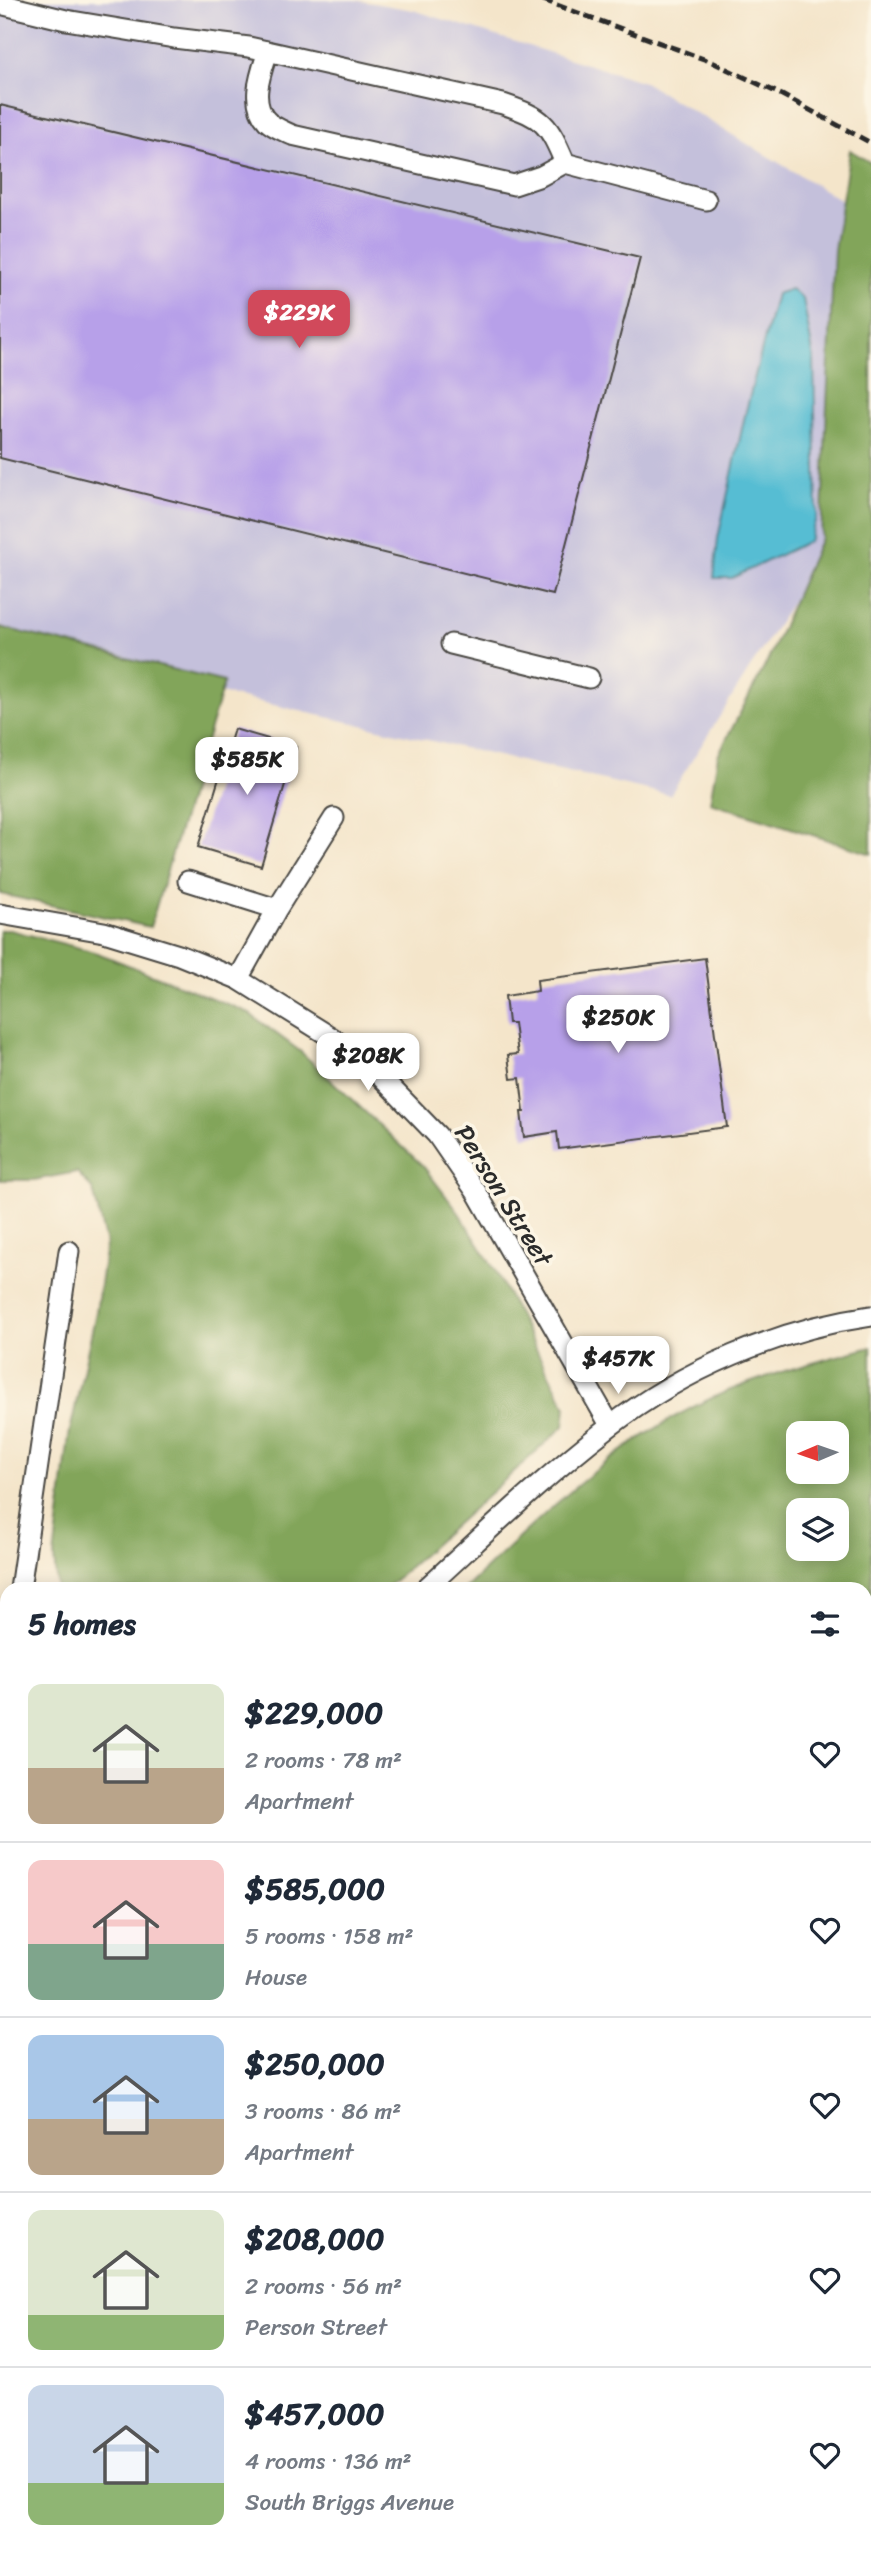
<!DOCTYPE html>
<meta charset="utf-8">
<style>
:root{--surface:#fff;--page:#f2f2f3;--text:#1f2937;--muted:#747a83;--line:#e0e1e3;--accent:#d1495b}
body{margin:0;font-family:Sriracha,sans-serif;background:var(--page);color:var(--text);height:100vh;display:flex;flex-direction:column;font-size:26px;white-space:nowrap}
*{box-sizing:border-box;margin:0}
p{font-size:23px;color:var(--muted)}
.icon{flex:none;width:38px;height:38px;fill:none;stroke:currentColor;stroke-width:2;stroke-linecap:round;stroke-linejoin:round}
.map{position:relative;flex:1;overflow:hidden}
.drawer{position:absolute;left:0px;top:1582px;width:872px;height:973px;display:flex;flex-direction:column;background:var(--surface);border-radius:21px 21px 0 0;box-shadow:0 4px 18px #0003}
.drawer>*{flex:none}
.needle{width:46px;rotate:268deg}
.controls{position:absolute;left:786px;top:1421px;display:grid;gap:14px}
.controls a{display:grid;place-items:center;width:63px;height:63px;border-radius:14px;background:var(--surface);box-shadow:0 4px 18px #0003;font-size:35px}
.price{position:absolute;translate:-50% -60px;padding:0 16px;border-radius:14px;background:#fff;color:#222;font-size:23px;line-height:46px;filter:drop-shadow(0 2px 4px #0008)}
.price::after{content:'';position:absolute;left:50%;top:42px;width:21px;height:16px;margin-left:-10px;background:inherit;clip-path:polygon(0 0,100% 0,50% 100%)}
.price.current{background:var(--accent);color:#fff}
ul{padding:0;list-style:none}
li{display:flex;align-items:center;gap:21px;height:175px;padding:0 28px}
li+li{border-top:2px solid var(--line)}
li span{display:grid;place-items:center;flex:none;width:196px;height:140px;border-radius:14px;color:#555}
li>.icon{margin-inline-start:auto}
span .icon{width:84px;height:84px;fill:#fffc;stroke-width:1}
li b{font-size:30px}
h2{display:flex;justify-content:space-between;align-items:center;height:84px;padding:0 28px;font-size:30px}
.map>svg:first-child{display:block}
.industrial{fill:#c4c0db}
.green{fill:#a3be64;stroke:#677448;stroke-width:2}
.forest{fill:#82a55a;stroke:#566842;stroke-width:2;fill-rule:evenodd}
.water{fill:#56bdd3;stroke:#40747f;stroke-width:2}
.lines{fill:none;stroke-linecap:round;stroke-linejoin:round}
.stream{stroke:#56bdd3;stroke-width:5}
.building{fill:#b7a0e9}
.minor-casing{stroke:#494743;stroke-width:23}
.minor{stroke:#fff;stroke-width:19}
.rail{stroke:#2b2b2b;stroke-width:5;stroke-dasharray:10 5;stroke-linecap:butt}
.labels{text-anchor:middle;stroke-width:7;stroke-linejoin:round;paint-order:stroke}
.street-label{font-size:26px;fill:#2b2b2b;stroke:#fcf5e5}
</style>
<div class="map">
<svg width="871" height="2555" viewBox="0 0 871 2555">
<rect width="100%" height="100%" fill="#fcf5e5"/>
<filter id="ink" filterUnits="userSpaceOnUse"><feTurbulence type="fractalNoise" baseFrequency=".0143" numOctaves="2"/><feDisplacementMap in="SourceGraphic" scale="14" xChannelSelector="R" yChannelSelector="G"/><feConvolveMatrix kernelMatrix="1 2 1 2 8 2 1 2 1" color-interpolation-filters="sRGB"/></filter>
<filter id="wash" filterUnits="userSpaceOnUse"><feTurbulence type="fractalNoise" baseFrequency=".00686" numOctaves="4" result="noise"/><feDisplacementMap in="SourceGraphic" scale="28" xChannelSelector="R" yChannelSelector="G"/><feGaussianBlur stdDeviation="1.57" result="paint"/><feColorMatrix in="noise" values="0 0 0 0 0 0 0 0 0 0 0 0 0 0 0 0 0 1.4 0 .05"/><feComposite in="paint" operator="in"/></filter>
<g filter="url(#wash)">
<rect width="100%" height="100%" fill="#f4e5ca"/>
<path class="industrial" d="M0,0H355L413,10L644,82L851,206L831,540L670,795L0,643Z"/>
<path class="green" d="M7,1884V1971L0,1972V1885Z"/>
<path class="forest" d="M850,150L871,163V854L710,802L718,755L768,660L821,538L834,250Z
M0,627L224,682L150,927L0,894Z
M0,930H10L95,952L247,1012L301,1052L423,1166L459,1213L496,1272L566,1407L564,1426L385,1589H57L54,1557L69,1436L96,1312L106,1244L93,1190L77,1172L34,1180H0Z
M871,1347V2071L865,2073L864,1589H465C544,1513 625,1433 728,1391C775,1372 823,1360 871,1347ZM798,1433H836V1472H798ZM798,1510H836V1549H798Z
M7,1966V2502L0,2503V1968Z
M864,2222L871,2223V2280L865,2281Z
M94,2548H116L124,2555H90Z"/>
<path class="water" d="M791,289L803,299L814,359L817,515L809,541L732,578H714L718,538L745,415L776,294Z"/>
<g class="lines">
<path class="stream" d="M864,2055L871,2050
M0,2527L7,2528"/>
</g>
<g id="blocks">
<path class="building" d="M0,105L640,258L553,595L0,458Z
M234,729L296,747L261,866L198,847Z
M705,958L727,1127L559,1149L557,1132L524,1137L521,1112H524L520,1078L511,1079L508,1055L518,1054L514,1023H508L505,996L538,991L537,980Z"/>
</g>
</g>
<g filter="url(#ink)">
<use href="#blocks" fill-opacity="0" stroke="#494743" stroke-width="2"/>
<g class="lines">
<defs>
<path id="minor" d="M0,4L66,20L174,38L249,47L503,104C544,118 548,123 565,163L706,200
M268,51C261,73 249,102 267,121C273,127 284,131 292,135L514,185L541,176L565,163
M451,644L589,678
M188,881L277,909
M0,914L104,932L179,955L238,979L331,1037L380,1076L437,1135L477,1193L610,1425
M238,979L277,909L334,818
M20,1589L69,1251
M425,1589C485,1534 544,1477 609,1427C683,1370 778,1329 871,1316
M0,1681L7,1669
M0,1827L7,1826
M240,2548L251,2555
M571,2548L582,2555
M215,2555L220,2548"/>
</defs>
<use href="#minor" class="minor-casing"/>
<use href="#minor" class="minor"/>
<path class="rail" d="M543,0L712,62L782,95L871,143"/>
</g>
</g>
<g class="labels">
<g class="street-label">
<text transform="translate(504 1195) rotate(58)" y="9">Person Street</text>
</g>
</g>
</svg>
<div class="controls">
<a><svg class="needle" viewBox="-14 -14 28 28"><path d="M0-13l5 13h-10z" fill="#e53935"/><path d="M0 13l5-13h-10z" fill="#747a83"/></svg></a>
<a><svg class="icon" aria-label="layers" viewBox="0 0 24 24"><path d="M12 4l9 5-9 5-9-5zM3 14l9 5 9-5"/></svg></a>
</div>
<b class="price current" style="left:299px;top:350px">$229K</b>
<b class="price" style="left:247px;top:797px">$585K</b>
<b class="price" style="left:618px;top:1055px">$250K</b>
<b class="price" style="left:368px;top:1093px">$208K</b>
<b class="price" style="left:618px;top:1396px">$457K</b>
<section class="drawer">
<h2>5 homes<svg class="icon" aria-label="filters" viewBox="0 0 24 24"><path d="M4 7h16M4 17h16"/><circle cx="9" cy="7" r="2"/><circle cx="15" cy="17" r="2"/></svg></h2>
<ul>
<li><span style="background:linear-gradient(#dfe7d0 60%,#b9a48a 0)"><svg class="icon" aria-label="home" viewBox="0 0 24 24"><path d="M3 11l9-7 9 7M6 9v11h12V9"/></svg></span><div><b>$229,000</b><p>2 rooms · 78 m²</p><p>Apartment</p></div><svg class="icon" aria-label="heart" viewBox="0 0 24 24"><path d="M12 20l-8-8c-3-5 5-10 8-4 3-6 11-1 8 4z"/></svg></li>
<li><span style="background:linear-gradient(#f6c9c9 60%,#7fa58c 0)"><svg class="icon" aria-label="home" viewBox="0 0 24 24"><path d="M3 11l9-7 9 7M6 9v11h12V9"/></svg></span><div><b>$585,000</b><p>5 rooms · 158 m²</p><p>House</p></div><svg class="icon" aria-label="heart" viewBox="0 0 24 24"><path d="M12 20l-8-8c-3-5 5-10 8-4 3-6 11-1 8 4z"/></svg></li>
<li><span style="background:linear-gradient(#a9c7e8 60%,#b9a48a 0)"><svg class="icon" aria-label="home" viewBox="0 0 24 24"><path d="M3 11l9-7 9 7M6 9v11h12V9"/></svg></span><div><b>$250,000</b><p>3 rooms · 86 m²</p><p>Apartment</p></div><svg class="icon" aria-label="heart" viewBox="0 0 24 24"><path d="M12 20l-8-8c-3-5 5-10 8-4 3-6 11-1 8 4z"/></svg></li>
<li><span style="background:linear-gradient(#dfe7d0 75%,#8fb573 0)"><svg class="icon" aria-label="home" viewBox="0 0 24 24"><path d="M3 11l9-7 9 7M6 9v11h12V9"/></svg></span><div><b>$208,000</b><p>2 rooms · 56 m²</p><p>Person Street</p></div><svg class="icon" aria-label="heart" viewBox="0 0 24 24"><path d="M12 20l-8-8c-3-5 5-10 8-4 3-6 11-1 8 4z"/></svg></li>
<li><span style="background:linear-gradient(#c9d6e8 70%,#8fb573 0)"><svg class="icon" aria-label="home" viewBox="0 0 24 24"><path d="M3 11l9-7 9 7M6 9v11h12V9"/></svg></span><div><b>$457,000</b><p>4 rooms · 136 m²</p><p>South Briggs Avenue</p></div><svg class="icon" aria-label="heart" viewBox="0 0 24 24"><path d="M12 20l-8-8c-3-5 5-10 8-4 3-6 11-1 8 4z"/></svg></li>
</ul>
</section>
</div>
